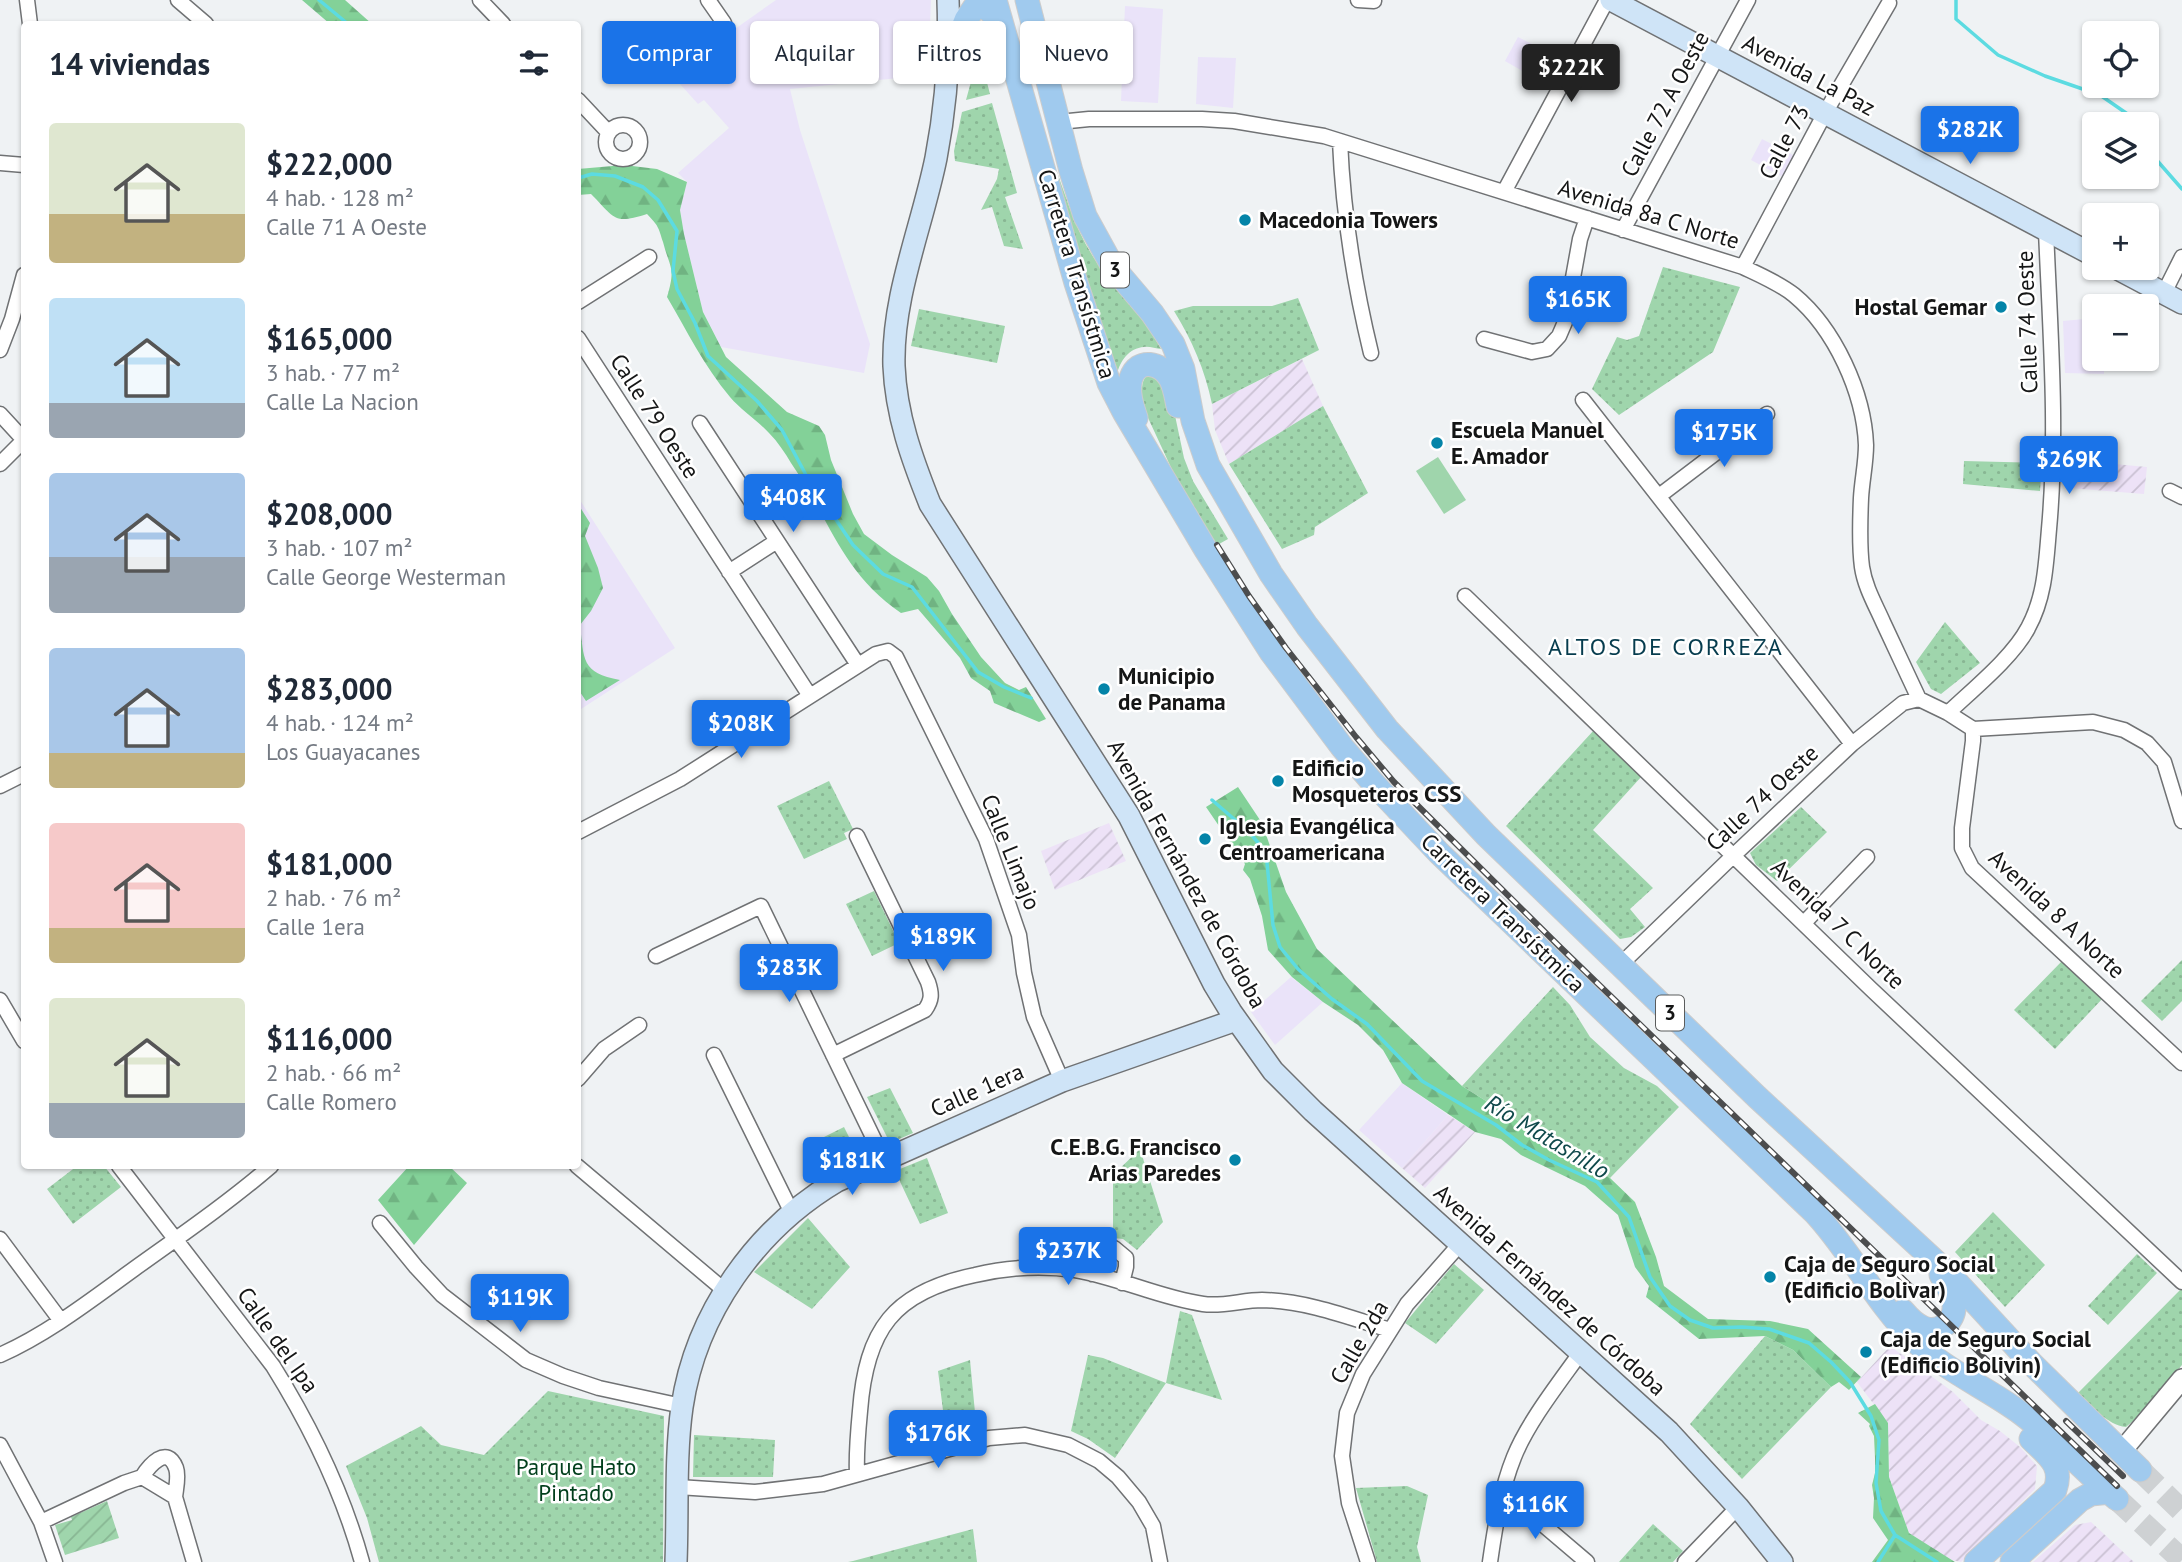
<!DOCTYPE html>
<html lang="es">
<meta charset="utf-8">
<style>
:root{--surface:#fff;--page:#f6f6f7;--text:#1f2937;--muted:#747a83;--accent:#1a73e8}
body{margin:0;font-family:"PT Sans",sans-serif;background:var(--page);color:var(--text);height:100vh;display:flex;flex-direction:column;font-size:26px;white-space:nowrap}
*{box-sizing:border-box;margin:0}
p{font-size:23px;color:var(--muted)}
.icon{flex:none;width:38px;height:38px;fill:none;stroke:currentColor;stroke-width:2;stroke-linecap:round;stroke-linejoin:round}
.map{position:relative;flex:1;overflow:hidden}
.drawer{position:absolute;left:21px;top:21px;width:560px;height:1148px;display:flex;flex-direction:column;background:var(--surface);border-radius:7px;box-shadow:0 2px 5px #0004}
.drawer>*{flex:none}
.guide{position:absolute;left:602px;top:21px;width:665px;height:63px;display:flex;gap:14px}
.buttons{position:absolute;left:2082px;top:21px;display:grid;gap:14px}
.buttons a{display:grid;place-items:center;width:77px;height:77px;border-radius:7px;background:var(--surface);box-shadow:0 2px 5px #0004;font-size:35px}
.price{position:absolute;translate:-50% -60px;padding:0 16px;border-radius:7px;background:var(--accent);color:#fff;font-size:23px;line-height:46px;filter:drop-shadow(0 2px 4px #0008)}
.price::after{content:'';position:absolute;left:50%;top:42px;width:21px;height:16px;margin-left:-10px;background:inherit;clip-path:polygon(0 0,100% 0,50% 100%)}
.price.selected{background:#222;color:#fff}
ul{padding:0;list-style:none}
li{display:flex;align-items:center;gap:21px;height:175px;padding:0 28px}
li span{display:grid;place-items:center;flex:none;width:196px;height:140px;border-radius:7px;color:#555}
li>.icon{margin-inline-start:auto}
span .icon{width:84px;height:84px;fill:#fffc;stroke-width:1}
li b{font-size:30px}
h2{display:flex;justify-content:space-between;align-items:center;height:84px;padding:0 28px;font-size:30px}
.pill{padding:0 24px;border-radius:7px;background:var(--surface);box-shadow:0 2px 5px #0004;font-size:24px;line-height:63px}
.pill.selected{background:var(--accent);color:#fff}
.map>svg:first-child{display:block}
.commercial{fill:#eae3f9}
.industrial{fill:url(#industrial-furrows)}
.grass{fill:url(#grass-dots)}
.forest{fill:url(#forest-firs)}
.garden{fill:url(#garden-furrows)}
.pitch{fill:#9fd5ac}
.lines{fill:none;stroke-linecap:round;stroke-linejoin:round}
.stream{stroke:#5cdbe1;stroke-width:3.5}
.primary-tunnel{stroke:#ced1d3;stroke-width:23;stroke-dasharray:23 11;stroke-linecap:butt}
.minor-casing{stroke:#707274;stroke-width:17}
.tertiary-casing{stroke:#707274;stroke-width:22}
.secondary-casing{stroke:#707274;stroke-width:24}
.primary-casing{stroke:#ccc;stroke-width:25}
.minor{stroke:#fff;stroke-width:14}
.tertiary{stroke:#fff;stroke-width:19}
.secondary{stroke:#cfe4f7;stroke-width:21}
.primary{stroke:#a0caee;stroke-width:23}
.rail-casing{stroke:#4c4d4e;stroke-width:6}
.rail{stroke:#fff;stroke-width:3.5;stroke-dasharray:10;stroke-linecap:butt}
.poi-dot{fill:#0484a8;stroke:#fff;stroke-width:2.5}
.labels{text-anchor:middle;stroke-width:5;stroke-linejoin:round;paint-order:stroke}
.shield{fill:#fff;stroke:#5b5c5c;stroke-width:2}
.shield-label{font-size:21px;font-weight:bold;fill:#151616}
.street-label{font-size:23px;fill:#151616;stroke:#fff}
.poi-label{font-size:23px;font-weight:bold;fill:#151616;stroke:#fff;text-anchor:start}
.park-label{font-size:23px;fill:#013f1c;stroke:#fff}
.neighbourhood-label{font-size:24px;letter-spacing:2px;fill:#063c4e;stroke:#fff}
.water-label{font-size:24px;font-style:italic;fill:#0f494b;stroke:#fff}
</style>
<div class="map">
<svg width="2182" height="1562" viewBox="0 0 2182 1562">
<defs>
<pattern id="industrial-furrows" width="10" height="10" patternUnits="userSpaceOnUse" patternTransform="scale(1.75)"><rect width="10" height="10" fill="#ede2f7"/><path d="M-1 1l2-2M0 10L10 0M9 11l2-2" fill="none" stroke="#cac1d3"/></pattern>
<pattern id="grass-dots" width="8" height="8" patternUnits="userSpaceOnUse" patternTransform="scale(1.75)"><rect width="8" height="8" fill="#9fd5ac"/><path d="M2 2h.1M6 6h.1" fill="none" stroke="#88b693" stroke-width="1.8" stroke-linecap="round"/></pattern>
<pattern id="forest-firs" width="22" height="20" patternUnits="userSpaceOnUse" patternTransform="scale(1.75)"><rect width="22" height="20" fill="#83d198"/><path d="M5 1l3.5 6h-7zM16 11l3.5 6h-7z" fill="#70b382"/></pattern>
<pattern id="garden-furrows" width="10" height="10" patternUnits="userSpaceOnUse" patternTransform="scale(1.75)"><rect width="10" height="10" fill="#9fd5ac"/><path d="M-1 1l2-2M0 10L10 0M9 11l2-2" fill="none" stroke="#88b693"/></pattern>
</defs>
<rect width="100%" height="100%" fill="#eff2f4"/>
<path class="commercial" d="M776,0H931L928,75L790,89L800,130L870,344L864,373L721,347L703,312L684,234L680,210L687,182L678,173L729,128L704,100L698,104L671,74Z
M1125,6L1163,9L1158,103L1121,101Z
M1518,37L1560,58L1547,85L1505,61Z
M1198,57L1236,58L1233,108L1196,104Z
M1762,139L1795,156L1783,177L1751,160Z
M2095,318V359H2104V374L2065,373L2063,321Z
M578,497L675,648L578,711Z
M1291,977L1323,1002L1275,1045L1251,1012Z
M1402,1083L1448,1115L1402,1168L1359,1130Z"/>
<path class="industrial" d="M1302,359L1323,406L1229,464L1215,430L1212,404Z
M2071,460L2147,467L2144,494L2069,488Z
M1109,823L1126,861L1055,890L1041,851Z
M1448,1115L1475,1132L1425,1188L1402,1168Z
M1890,1346L1953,1392L1981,1420L2000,1431L2020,1447L2037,1466L2035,1489L1961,1562L1947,1559L1909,1533L1889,1477L1888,1423L1857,1382Z
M2091,1522L2134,1562H2033L2075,1525Z"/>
<path class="grass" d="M974,48H978L990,94L966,100L972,78Z
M992,103L1017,193L1005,197L1023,249L1004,246L992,207L981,210L997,179L999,169L955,161L954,151L962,112Z
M1050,154C1064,188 1073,226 1094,258C1114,290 1144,315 1161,349C1156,349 1149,346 1144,347C1129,348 1120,361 1117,374L1104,340Z
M1663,267L1740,287L1713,352L1619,415L1592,389L1617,337L1627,340L1639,336Z
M1298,298L1319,350L1212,404C1205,370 1192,340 1174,311L1193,306H1272Z
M919,309L1005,326L997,363L911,346Z
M1155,371L1173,406L1184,458L1193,481L1228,539L1212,548L1193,515L1143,407C1142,394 1138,375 1155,371Z
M1323,406L1368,493L1315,527L1314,535L1282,549L1229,464Z
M1964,461L2042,463L2040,491L1963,484Z
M1945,622L1980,663L1941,694L1931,689L1916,662Z
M1594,730L1642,776L1593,830L1653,888L1630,909L1645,927L1631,937L1620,939L1506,826Z
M829,781L853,829L844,833L847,839L804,859L777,806Z
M1801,807L1827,832L1777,881L1756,865L1750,853Z
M874,891L899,943L872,956L846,904Z
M2063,960L2104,997L2055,1049L2014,1010Z
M2182,960V1001L2162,1021L2141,1001Z
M1553,987L1570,1005L1590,1037L1624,1068L1657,1086L1679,1107L1610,1178L1462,1086Z
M890,1088L913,1133L890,1143L867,1097Z
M844,1127L858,1155L825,1172L812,1143Z
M1140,1149L1163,1222L1137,1250L1123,1239L1113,1238V1175Z
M927,1158L948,1213L920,1224L895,1171Z
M77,1166H104L121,1187L73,1224L47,1189Z
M1993,1212L2045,1265L2005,1307L1955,1252Z
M808,1218L850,1267L812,1309L754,1272Z
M2137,1254L2157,1273L2108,1325L2088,1306Z
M1454,1264L1484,1290L1436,1344L1405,1323Z
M2182,1288V1365L2134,1420L2126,1427C2107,1425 2092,1406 2078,1393Z
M1180,1311L1192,1315L1222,1400L1166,1383L1115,1458L1088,1439L1071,1431L1088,1355L1103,1358L1166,1383Z
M1765,1336L1793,1350L1831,1387L1742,1479L1690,1424Z
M970,1360L976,1423L946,1434L938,1371Z
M548,1391L664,1416L663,1562H379L367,1518L346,1466L421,1426L441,1445L484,1455Z
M694,1435L775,1440L773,1477H693Z
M1407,1486L1428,1495L1417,1547L1421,1562H1377L1356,1488Z
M1653,1524L1683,1551L1673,1562H1619Z
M973,1529L977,1562H848L853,1561Z"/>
<path class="forest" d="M302,0H345L372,24H330Z
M624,165L657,169L687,182L680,210L684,234L703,312L726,357L787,412L819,426L825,435L831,460L853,514L864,534L892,555L927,577L939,591L952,614L981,657L1005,683L1019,690L1026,687L1046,719L1039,722L994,703L990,691L971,678L960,658L918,609L901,613C841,572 830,519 791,463C785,453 778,442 769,433C757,420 741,410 730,397C704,366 687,331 667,297C676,267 670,269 663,242C658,226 659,227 647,214C613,225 615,218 591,194L578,195V169Z
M578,504L590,523L585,536L598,568L603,588L591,611L580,625C584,659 581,673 620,680L586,701L578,689Z
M1238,787L1262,823L1286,892L1317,949L1462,1086L1610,1178L1635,1202L1656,1257L1664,1286L1708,1319L1770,1321L1808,1329L1861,1377L1849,1390L1839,1382L1831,1387L1793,1350L1765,1336L1699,1339L1646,1297L1649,1286L1635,1267L1618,1215L1585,1186L1521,1155L1501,1139L1475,1132L1402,1083L1383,1050L1358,1025L1323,1002L1292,977L1268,950L1262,916L1250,879L1243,870L1245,864L1206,807Z
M409,1166H449L467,1183L414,1245L378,1200Z
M1875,1404L1888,1423L1889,1477L1909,1533L1955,1562H1872L1888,1540L1873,1518L1874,1498L1872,1485L1875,1473V1458L1874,1436L1869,1426L1870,1424L1858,1413Z"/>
<path class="garden" d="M107,1501L119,1538L65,1555L55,1525L72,1520L71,1517Z"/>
<path class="pitch" d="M1438,457L1466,500L1444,514L1416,471Z"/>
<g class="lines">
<path class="stream" d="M319,0L348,24
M1956,0V19L1998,55L2045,76L2100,95L2142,124
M2147,139L2154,157L2182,189
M578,178L592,174L615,176L643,187L658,200L677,231L673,271L677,289L695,323L708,356L757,401L782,430L806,475L853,545L883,574L912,587L978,672L1004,687L1031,698
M1212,800L1249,832L1266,852L1273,925L1280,947L1298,969L1332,999L1367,1024L1422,1081L1496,1125L1522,1145L1549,1160L1597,1182L1629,1217L1650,1277L1670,1306L1690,1320L1713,1328L1742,1327L1769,1329L1809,1343L1831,1362L1850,1382L1871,1416L1879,1440L1876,1483L1881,1511L1895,1535L1937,1562
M1878,1562L1895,1535"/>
<path class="primary-tunnel" d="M2140,1470L2182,1511
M2117,1499L2182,1560"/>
<defs>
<path id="minor" d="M27,0L30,24
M178,0L206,24
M480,0L503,24
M708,0L724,23
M1358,0L1374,1
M578,100L609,133
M1059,122L1089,119H1202L1234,121L1324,136L1743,267C1760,275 1779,283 1794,295C1835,329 1864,393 1866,445C1866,463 1862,480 1861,498C1860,521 1859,545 1862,567C1865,587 1875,604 1883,622C1895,648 1907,673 1919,699
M606 142a17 17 0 1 1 34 0a17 17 0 1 1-34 0Z
M1340,141C1343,213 1354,283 1371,353
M0,163L24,165
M1504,192L1607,0
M1623,230L1748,0
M1743,267L1825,113L1889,3
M2164,293L2182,257
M578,302L649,257
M578,338L810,696
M1484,339L1532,352L1547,349L1559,336L1565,322L1580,239L1587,218
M0,350L12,319L24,275
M1583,400L1852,744
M0,414L24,440
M700,423L858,665
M0,464L24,440
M2170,491L2182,497
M1659,496L1767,414
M729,572L777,541
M1465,596L1871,989L2182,1282
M1948,713C1972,690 2013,657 2028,628C2045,597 2046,564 2049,529C2058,430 2050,330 2046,230
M1973,729V741L1962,828V848L1972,868L2182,1063
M1973,729L2093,722L2124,730L2147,743L2164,762L2182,821
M0,786L24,774
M578,832L680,779L876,654L888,651L896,657L986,839L1019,935L1024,973L1034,1017L1062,1081
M1804,923L1867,857
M656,956L761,906L884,1160
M1621,964L1734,855L1852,744L1903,703L1919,699L1948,713L1973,729
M0,1000L24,1041
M714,1055L792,1213
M833,1055L925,1010C932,1000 932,994 928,982L857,836
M578,1079L604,1049L639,1025
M119,1166L273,1366C311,1427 343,1493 362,1562
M577,1166L724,1290
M380,1223L416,1267L442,1295L526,1360L563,1376L599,1388L682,1406
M0,1239L61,1321
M1092,1274L1100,1252L1107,1248H1114L1126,1258V1267L1122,1283
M0,1355C49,1333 91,1300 134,1269C180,1236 228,1203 271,1166
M0,1445L41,1522L55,1562
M857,1474C856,1453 858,1432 860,1411C866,1330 893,1292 975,1275C1009,1267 1040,1265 1075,1270C1118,1277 1160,1298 1203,1304C1222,1307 1243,1300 1262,1300C1307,1301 1348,1317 1390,1330
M142,1477C149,1466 167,1444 176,1468C179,1476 176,1488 175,1497
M678,1487L755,1492L823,1484L989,1438L1025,1435L1068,1445L1099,1461L1118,1477L1139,1502L1153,1526L1160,1562
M1503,1493L1527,1511L1587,1562
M41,1522L124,1483L142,1477L175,1497L194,1562
M1368,1562L1349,1503L1342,1456L1347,1413L1363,1374L1407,1304L1460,1244
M1490,1562C1495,1527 1501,1489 1514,1457C1528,1422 1559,1383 1581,1352
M1685,1562L1738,1507"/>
<path id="tertiary" d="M2121,1452L2182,1379"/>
<path id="secondary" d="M948,0C950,53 946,106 936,158C922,227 892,296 894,366C896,415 912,459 930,504L1129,816L1214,984L1231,1012L1273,1071L1313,1111L1669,1432L1738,1507L1782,1562
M1611,0L2095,256
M2116,268L2182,303
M676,1562C678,1512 675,1456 682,1407C696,1313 756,1229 837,1181L1062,1081L1236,1020"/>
<path id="primary" d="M995,0L1076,283L1109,383L1124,412L1206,550L1271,652L1342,747L1374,784L1439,853L1815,1213C1851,1252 1875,1301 1913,1339C1943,1369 1983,1386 2018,1411C2054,1437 2083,1470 2117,1499
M1027,0L1071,171L1085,216L1113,267L1152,313L1173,344L1183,369L1193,421L1208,465L1271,574L1307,626L1387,729L1486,835L1757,1097L1949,1274L2032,1364L2140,1470
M947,67L966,20L974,8L984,6L1000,20
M1136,418C1132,406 1127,391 1131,378C1138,357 1161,363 1170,378C1175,387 1176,397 1178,406
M1903,1311C1909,1318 1915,1325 1924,1328C1939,1334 1955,1321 1954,1306C1954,1295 1946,1284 1941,1275
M1976,1562L2055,1490C2064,1465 2047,1455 2031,1439
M2012,1562L2080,1500L2091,1494L2110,1492"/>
</defs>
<use href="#minor" class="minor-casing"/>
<use href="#tertiary" class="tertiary-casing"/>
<use href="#secondary" class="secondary-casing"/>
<use href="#primary" class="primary-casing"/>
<use href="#minor" class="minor"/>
<use href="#tertiary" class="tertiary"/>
<use href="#secondary" class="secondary"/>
<use href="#primary" class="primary"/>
<defs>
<path id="rail" d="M1217,545L1249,596L1286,648L1356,737L1394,782L1560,947L2117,1486
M2066,1421L2123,1476"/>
</defs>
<use href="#rail" class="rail-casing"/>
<use href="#rail" class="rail"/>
</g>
<g class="poi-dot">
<circle cx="1245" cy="220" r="7"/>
<circle cx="2001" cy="307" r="7"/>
<circle cx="1437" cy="443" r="7"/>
<circle cx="1104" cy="689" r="7"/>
<circle cx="1278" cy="781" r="7"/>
<circle cx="1205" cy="839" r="7"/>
<circle cx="1235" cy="1160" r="7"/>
<circle cx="1770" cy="1277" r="7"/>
<circle cx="1866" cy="1352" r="7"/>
</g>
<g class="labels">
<g class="shield">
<rect x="1101" y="252.5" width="28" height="35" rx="5"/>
<rect x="1656" y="995.5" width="28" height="35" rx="5"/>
</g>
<g class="shield-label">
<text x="1115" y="277">3</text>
<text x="1670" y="1020">3</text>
</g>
<g class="street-label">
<text transform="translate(1809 75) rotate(28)" y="8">Avenida La Paz</text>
<text transform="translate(1665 104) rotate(-62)" y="8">Calle 72 A Oeste</text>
<text transform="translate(1784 142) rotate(-62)" y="8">Calle 73</text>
<text transform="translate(1649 214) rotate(17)" y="8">Avenida 8a C Norte</text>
<text transform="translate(1077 274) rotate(73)" y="8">Carretera Transístmica</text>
<text transform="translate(2027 322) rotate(-92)" y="8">Calle 74 Oeste</text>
<text transform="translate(655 416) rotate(57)" y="8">Calle 79 Oeste</text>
<text transform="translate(1762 798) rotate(-43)" y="8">Calle 74 Oeste</text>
<text transform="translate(1011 852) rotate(68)" y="8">Calle Limajo</text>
<text transform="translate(1187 874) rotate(61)" y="8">Avenida Fernández de Córdoba</text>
<text transform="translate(1503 913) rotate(44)" y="8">Carretera Transístmica</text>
<text transform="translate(2057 914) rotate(43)" y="8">Avenida 8 A Norte</text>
<text transform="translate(1838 924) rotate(44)" y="8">Avenida 7 C Norte</text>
<text transform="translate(977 1090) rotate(-24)" y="8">Calle 1era</text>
<text transform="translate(1550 1290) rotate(42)" y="8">Avenida Fernández de Córdoba</text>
<text transform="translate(278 1340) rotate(55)" y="8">Calle del Ipa</text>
<text transform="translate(1359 1342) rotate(-60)" y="8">Calle 2da</text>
</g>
<g class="poi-label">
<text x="1259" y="228">Macedonia Towers</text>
<text x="1987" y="315" text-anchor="end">Hostal Gemar</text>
<text x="1451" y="438">Escuela Manuel<tspan x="1451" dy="26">E. Amador</tspan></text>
<text x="1118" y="684">Municipio<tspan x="1118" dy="26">de Panama</tspan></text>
<text x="1292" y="776">Edificio<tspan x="1292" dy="26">Mosqueteros CSS</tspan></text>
<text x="1219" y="834">Iglesia Evangélica<tspan x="1219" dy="26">Centroamericana</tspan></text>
<text x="1221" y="1155" text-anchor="end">C.E.B.G. Francisco<tspan x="1221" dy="26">Arias Paredes</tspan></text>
<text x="1784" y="1272">Caja de Seguro Social<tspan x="1784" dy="26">(Edificio Bolivar)</tspan></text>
<text x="1880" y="1347">Caja de Seguro Social<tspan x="1880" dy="26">(Edificio Bolivin)</tspan></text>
</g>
<g class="park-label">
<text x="576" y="1475">Parque Hato<tspan x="576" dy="26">Pintado</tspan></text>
</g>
<g class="neighbourhood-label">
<text x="1666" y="655">ALTOS DE CORREZA</text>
</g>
<g class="water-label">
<text transform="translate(1547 1137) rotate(31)" y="8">Río Matasnillo</text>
</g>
</g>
</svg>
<div class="buttons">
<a><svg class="icon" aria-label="locate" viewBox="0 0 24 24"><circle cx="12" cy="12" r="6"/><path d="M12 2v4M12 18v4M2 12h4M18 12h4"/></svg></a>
<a><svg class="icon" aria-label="layers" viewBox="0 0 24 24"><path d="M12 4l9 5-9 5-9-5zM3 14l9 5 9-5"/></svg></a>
<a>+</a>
<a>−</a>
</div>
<b class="price selected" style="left:1571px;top:104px">$222K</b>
<b class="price" style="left:1970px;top:166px">$282K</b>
<b class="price" style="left:1578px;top:336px">$165K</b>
<b class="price" style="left:1724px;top:469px">$175K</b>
<b class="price" style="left:2069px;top:496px">$269K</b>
<b class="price" style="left:793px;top:534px">$408K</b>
<b class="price" style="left:741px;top:760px">$208K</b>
<b class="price" style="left:943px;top:973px">$189K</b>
<b class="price" style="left:789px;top:1004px">$283K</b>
<b class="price" style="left:852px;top:1197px">$181K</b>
<b class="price" style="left:1068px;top:1287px">$237K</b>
<b class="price" style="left:520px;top:1334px">$119K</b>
<b class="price" style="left:938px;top:1470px">$176K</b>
<b class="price" style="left:1535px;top:1541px">$116K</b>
<div class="guide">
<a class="pill selected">Comprar</a>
<a class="pill">Alquilar</a>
<a class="pill">Filtros</a>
<a class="pill">Nuevo</a>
</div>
<section class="drawer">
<h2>14 viviendas<svg class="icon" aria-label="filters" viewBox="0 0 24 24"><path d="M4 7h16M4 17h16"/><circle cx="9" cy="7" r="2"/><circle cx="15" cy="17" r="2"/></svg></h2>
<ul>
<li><span style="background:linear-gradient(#dfe7d0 65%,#c2b280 0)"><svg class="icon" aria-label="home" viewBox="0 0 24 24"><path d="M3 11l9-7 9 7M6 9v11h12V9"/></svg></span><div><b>$222,000</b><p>4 hab. · 128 m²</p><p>Calle 71 A Oeste</p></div></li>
<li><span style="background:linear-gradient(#bfe0f5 75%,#9aa5b1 0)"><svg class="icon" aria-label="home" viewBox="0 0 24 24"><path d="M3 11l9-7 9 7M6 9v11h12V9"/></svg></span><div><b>$165,000</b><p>3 hab. · 77 m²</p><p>Calle La Nacion</p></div></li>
<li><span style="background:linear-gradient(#a9c7e8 60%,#9aa5b1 0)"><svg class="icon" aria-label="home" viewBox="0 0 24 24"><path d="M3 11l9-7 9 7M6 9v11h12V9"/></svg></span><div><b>$208,000</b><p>3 hab. · 107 m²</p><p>Calle George Westerman</p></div></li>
<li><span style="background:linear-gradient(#a9c7e8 75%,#c2b280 0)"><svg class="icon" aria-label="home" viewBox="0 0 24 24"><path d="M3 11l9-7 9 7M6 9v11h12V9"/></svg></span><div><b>$283,000</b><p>4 hab. · 124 m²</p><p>Los Guayacanes</p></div></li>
<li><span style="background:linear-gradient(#f6c9c9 75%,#c2b280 0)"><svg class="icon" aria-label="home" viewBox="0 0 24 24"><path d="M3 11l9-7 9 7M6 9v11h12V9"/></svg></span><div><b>$181,000</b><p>2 hab. · 76 m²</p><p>Calle 1era</p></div></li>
<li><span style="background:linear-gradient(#dfe7d0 75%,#9aa5b1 0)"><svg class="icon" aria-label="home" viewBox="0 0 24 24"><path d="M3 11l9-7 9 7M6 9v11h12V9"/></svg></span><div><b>$116,000</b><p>2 hab. · 66 m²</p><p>Calle Romero</p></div></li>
</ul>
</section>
</div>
